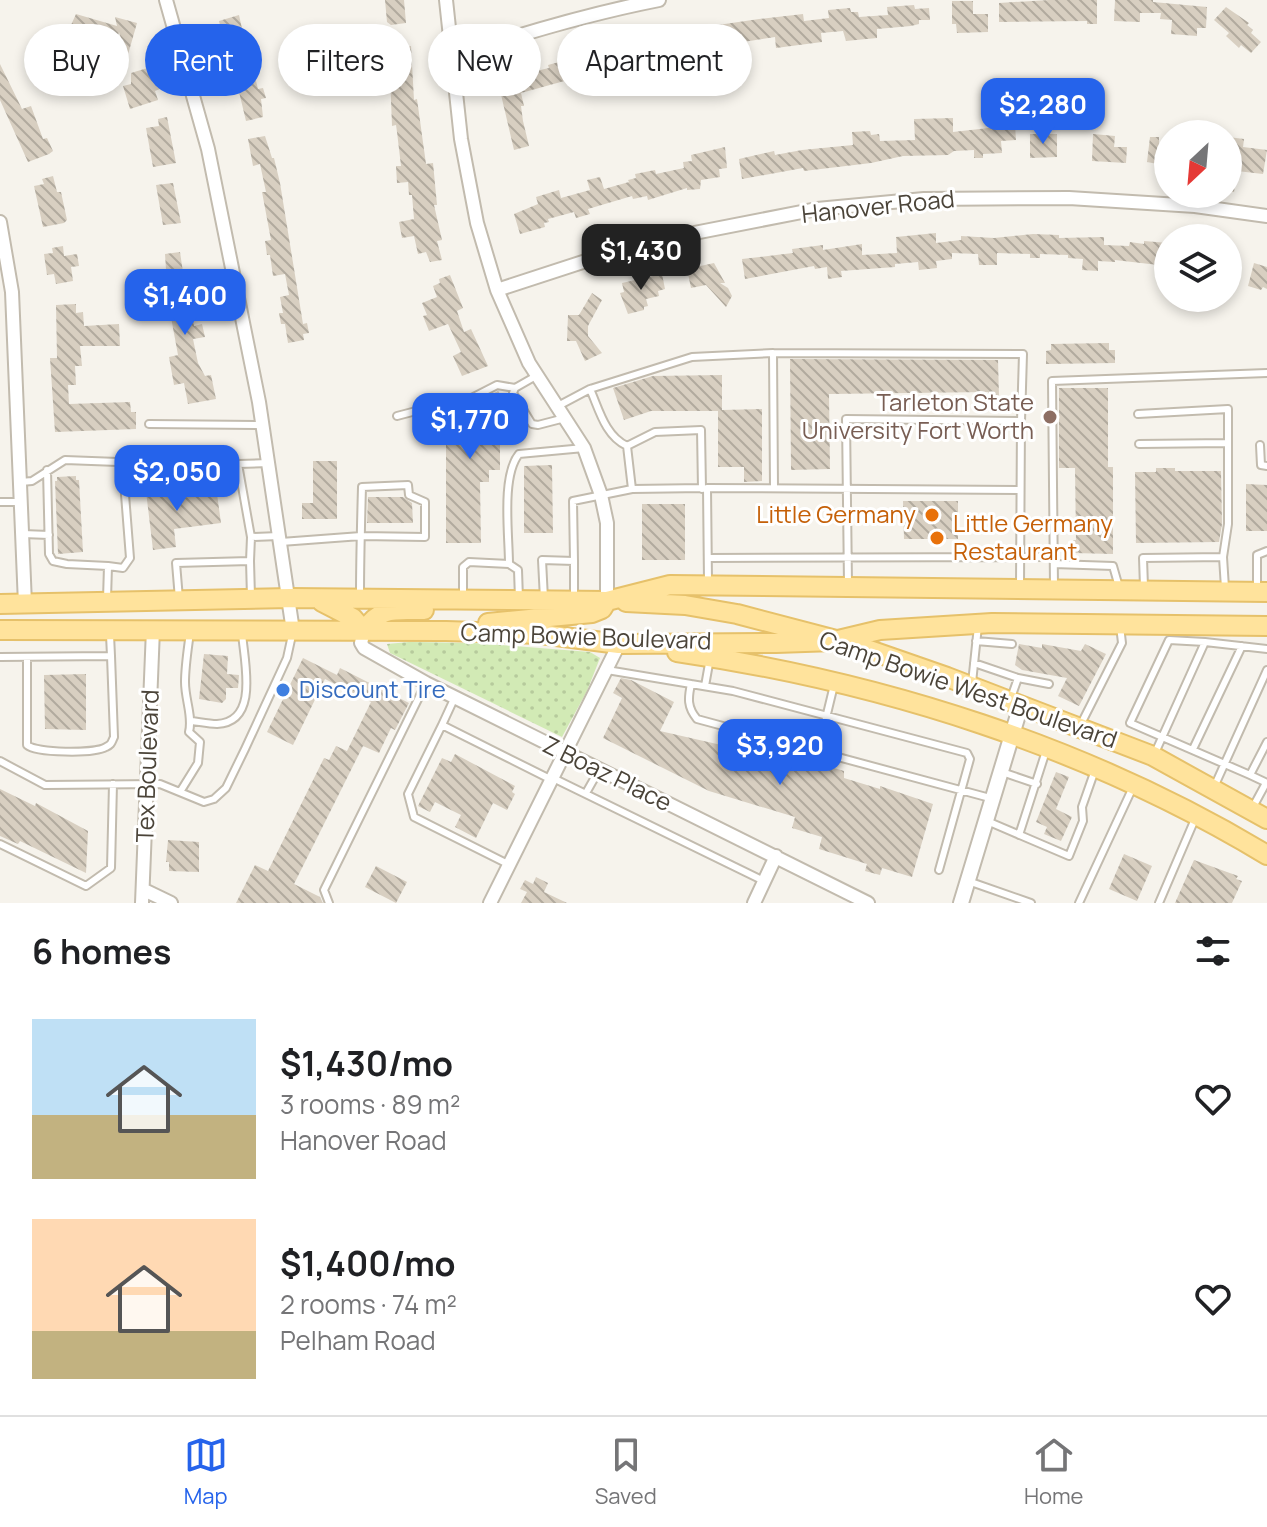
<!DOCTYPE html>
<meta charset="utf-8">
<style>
:root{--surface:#fff;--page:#f6f6f6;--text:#202124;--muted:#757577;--line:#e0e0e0;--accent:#2563eb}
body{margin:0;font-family:Manrope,sans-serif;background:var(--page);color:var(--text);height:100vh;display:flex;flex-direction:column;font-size:30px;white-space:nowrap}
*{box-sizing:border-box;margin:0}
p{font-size:26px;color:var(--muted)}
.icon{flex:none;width:44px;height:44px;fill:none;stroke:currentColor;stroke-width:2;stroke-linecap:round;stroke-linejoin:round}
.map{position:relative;height:903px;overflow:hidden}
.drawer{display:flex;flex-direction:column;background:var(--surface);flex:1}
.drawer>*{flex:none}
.top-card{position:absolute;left:24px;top:24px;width:800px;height:72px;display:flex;gap:16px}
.needle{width:52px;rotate:206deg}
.fabs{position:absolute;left:1154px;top:120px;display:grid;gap:16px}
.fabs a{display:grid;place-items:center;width:88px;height:88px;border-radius:50%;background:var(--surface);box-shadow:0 4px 12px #0003;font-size:40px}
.price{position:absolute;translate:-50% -68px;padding:0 18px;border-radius:16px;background:var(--accent);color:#fff;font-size:26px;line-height:52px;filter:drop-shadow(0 2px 4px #0008)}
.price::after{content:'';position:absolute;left:50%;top:48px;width:24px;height:18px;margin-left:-12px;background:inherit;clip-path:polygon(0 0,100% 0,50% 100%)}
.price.active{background:#222;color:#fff}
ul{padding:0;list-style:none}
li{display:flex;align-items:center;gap:24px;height:200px;padding:0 32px}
li span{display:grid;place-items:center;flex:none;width:224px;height:160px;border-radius:0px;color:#555}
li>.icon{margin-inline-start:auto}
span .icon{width:96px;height:96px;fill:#fffc;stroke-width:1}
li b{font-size:34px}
h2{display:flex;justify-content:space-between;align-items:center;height:96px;padding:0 32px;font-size:34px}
.tag{padding:0 28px;border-radius:36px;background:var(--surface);box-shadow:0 4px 12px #0003;font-size:28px;line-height:72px}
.tag.active{background:var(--accent);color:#fff}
.tab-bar{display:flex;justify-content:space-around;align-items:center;height:112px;border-top:2px solid var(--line);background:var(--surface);font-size:22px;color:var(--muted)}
.tab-bar a{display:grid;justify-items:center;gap:4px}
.tab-bar .active{color:var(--accent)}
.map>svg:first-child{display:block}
.grass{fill:url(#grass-dots)}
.building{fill:url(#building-back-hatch)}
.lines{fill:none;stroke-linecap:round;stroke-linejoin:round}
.service-casing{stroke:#c2bbae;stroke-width:10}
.minor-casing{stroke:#c2bbae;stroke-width:16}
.tertiary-casing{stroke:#c2bbae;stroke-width:18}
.primary-casing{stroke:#e6c16a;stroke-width:22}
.service{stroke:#fff;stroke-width:6}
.minor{stroke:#fff;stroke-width:12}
.tertiary{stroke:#fff;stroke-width:14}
.primary{stroke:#ffe39c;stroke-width:18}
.education-dot{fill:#8d6e63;stroke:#fff;stroke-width:3}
.food-dot{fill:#e8710a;stroke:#fff;stroke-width:3}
.shop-dot{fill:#3f7fe0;stroke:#fff;stroke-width:3}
.labels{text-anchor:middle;stroke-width:6;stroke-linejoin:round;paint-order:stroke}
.street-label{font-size:24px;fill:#4b4439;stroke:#fff}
.education-label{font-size:24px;fill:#785e54;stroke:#fff;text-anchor:end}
.food-label{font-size:24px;fill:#c56008;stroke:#fff;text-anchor:end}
.shop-label{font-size:24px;fill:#366cbe;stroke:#fff;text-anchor:start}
</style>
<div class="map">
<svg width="1267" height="903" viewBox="0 0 1267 903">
<defs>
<pattern id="grass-dots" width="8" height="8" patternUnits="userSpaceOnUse" patternTransform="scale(2)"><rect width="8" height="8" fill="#d2eab5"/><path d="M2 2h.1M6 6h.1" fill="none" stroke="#b6ca9c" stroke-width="1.8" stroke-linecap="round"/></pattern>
<pattern id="building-back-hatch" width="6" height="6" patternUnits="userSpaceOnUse" patternTransform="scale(2)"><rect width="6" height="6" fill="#d8cfc1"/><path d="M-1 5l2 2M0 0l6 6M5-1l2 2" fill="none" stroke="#b1aa9e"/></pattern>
</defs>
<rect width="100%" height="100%" fill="#f6f3ec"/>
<path class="grass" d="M409,642L475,643L590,652L600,658L587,691L562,737L390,653L387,644Z"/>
<path class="building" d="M385,0H404L406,23L391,25L387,22Z
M1049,0H1097V24H1087V21L999,22V3Z
M1115,0H1153V2L1207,7L1206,28H1197V36L1171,34L1172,20L1160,19L1161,13H1140V22L1114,21Z
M952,1H973V14H988V32L957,33L956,24H952Z
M914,5L915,9L929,8L930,20H919V24L911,26L877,29V38L846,41L843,31L821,33L822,42L776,48L775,37L730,44L731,46L702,50L696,52L697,55L680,58L681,64L668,66V64L626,73L628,84L613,88L604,48L691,31L692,38L700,37V40L720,37L718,25L759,19L803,14L804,21L829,18L828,10L850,8L851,12H858L859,17L888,15L887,7Z
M1226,7L1249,23L1247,25L1253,30L1251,33L1261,42L1251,53L1241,45L1239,48L1226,36L1229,33L1214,20Z
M76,14L117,26L115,17L137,23L127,58L119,32L113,55L79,45L81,38L67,34Z
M239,15L252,74L254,73L258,89L263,88L266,98L261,99L263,117L246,121L228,46H225L219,21Z
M411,46L414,100L417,99L426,164L433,163L437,205H434L442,240L437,241L442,260L430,262L426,252L418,254L414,236L402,238L399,222L414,219L412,195H409L408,182L397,183L396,166H401L397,132L396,125L392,126L389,48Z
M581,56L586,75L521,93L524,106H521L523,121L529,146L514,150L499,86L508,84L506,78L549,68L548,65Z
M0,64L22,109L31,106L43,139L47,138L53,151L49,154L28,162L0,100Z
M154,66L160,89L155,91L158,100L130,109L123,86L131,84V73Z
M167,117L176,163L153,167L146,128L159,126L158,119Z
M953,118V132L1015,125L1016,140L1001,141L1002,153L983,154V158H974V150L954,151L948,155L903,156L871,163L804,171L803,168L742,179L739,159L774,151L775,155L802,150L853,145L852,132L870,131L871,135L879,134L880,141L915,140L914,119Z
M1030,134H1057V157L1030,158Z
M1093,134L1115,136L1114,147H1127L1126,163L1092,161Z
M265,136L272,158H274L280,183L303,324L307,323L309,333L303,334L304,340L288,343L285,324H281L279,313H283L280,297L289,295L285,274L273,276L270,255H267L265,241L271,240L262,192H266L260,164L253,166L248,139Z
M1150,137H1159V143L1168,147V166L1147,162Z
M1228,137L1244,139L1243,147L1267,150L1263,174L1237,171L1234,192H1228Z
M725,147L727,168L719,169L720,177L701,180L700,189L687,190V188L648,200L647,196L633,199L632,196L588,209L590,214L576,218L574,212L548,219L549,222L544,223L545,227L520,234L514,214L538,204L536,197L559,190L561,198L590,190L587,180L600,177L604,189L629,182L628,180L636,178L635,174L655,170L656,174L684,168L683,162L692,161L691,155Z
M53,176L57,192H61L67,220L64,223L43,227L34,186L44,184L42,179Z
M173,183L181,223L163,225L156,185Z
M936,233V243L961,240V236L994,238L1033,234L1059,235V238L1104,237V245L1129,246L1130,242L1144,244V241L1168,243L1167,266L1115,260V262L1098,261V271L1082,270L1083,259L1068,258V255L1040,254V258H1030V254L997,253V265H979L978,254L952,253V259L936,261L937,268L919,270L918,262L895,264V267L841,271L842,277L828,279L827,267L815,269L814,266L745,279L742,259L793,253L792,249L823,245V250L862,244V255L897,253L896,237Z
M63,246L64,256L77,254L79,266L71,267L73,281L56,284L54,274L47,275L44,254L53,253L52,248Z
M180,252L189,313L192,312L194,326L202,324L205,337L193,339L198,363L205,376L211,375L216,399L188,404L184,383L174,385L169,357L178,355L168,301L165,254Z
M714,263L725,283H720L728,288L732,296L726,307L706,285L691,288L687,269Z
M1254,263L1267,267V289L1263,287L1261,290L1248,286Z
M662,274L665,289L658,291L659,296L646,299L648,306L644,307V310L628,314L620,293L624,292L622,283Z
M450,275L463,308L457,311L464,332L471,329L488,366L462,376L453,356L461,352L448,324L429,331L423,316L427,315L422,303L437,297L433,286L440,283L439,279Z
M592,293L602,300L588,326V336L602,353L585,361L576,341H567L568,315H579Z
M76,304V313L83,312L84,326L119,324L120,346H80L82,366H75L76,385H68L69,404L130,402L131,412H136V429L55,432L50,358H57L56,305Z
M1109,343V350H1115V363L1046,364V351L1051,350V344Z
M790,359L998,360L999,397H988V392L829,394L830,469L791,470Z
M722,375V410L762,409V481L744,482V467H718V411H651L624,420L613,388L653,376Z
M1059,388H1108V467H1113V554L1073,553V540H1076L1075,468H1059Z
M498,391L517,420L500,430V470H489V482H480L481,543H446V432H422V420L436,412L477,408V402Z
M313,461H337V519H302V503H313Z
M552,465L553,533H524V466Z
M1156,468H1175V471H1221L1222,524L1219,542L1136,543L1135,472H1156Z
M76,476V480H79L83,552L58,554L55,481H57V477Z
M166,480L169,499L217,494L221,523L174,529L176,547L153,550L145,483Z
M1246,484L1267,485V531H1246Z
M368,497H403L412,503L413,523H367Z
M903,501H958V539H904Z
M642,504H685V560H642Z
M1019,644L1042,648V644L1081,651L1085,644L1106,654L1079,706L1058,696L1067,678L1022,670L1015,665Z
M204,654L228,656L227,674L239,675L238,688H226V699L222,703L199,699Z
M303,658L337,675L340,668L409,703L395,730L391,728L379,753L363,746L294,884L320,897L323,903H236L255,865L268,871L324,758L329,760L336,746L347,751L371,702L325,679L293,745L267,732Z
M86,674V730L45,729L44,675Z
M621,678L631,680L674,702L660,731L730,747L728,754L750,760L753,750L806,766L807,760L844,771V778L880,789V786L933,804L912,877L882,868L880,875L865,871L867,864L819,849L822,837L792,828L795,817L709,791L603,738L622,698L613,693Z
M455,754L515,786L512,792L515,794L507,810L493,803L476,838L455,827L461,815L435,802L430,812L418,806L442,758L451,762Z
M1056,772L1069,777L1056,809L1072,817L1061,841L1044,834L1047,827L1036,822Z
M0,789L35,806L36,803L88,831L86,873L20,841L18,844L0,836Z
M168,840L199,842V872L169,871V862H166Z
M1124,854L1152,866L1137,901L1109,889Z
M1194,860L1238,876L1236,879L1242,881L1232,903H1175Z
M376,866L407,882L396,903L365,887Z
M536,877L548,883L544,892L567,903H521L527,892L520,889L525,880L533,884Z"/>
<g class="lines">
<defs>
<path id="service" d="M773,353L1023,354L1021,421
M536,376L515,388L513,393L532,424L538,425L565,418
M590,389L692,357L773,353L774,488
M558,406L590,389C599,409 605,436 627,446L655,432L701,430L702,489
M1138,414L1228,409V524L1223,557
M397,416L435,406H456L497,385L515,388
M149,424L263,425
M1139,444L1228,443
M1260,445L1261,465L1267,466
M627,446L632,489
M156,461L238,464L251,537L250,561
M238,464L269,463
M47,470L49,554L53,561L67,564L108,566
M21,482L32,481L65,460L118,462L123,469L130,558L123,568L108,566L107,599
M0,502H22
M23,534L49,535
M251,537L279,536
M281,542L361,536L425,537V502L409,495L408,485L362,487C361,523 360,559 360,595
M708,558L1054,557
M574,561L573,501L632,489L703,488
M509,564C509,535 501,476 519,454L584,448
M1054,564L1113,566L1119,587
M708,581L707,488L1020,490
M848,584L846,419L1021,421L1020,586
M1054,586L1052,381L1267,373
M1144,587L1143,558L1223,557L1225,588
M1257,588V555L1267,551
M463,596V567L469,562L509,564L518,570L519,599
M179,599L176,563L250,561L251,597
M544,599L542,560L574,561V599
M976,641L1012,644
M1205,642L1169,640L1130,723L1250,775
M0,657L111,656L110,635
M27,657V745C36,753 94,754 106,747C112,744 111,743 114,737L111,656
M974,663L1018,678L1011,698
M607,670L733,691L967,753L970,759L939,870
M1018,678L1049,684
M972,683L978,626
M691,684C688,698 687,707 697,719L990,798
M705,686L710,658
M454,699L442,725L552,780
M192,721C200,722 209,724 217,724C260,722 244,661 242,633
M1081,724L1122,643L1120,626
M442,725L408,794L414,817L510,865
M1193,749L1242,646
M818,751L834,685
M1155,753L1205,642L1267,649
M0,761L45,785L160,784L204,802L214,799L226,788L245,749L287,658L292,635
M1002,772L1037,784
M553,778L764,881
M1265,782L1250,775L1267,742
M1215,785L1267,670
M180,792L198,763L200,742L189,732C193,716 185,700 185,682C185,666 188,648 190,632
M586,793L599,770
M1253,807L1266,783
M987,821L1069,856L1083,821L1082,807L1095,770
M1019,835L1046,751
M0,844L86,886L111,868L113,784
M968,881L1031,903
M329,903L324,890L426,683
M1079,903L1133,787
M1159,903L1195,819"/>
<path id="minor" d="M166,0L208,149L259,402L293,631
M446,0L461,139L477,223L497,290L529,363L584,448L601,495L607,523V601
M452,57C520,34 588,14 659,0
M0,222L12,292L25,604
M497,290L638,244L817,209L924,199L1069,198L1195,206L1267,216
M364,631L361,643L364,648L426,683L868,903
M144,890L171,903
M142,903L153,629
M490,903L619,644
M754,903L776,856"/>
<path id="tertiary" d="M961,903L1021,705"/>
<path id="primary" d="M322,602L353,618L364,631C381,605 396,611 424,610
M626,602L685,605L737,614L855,645L947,677L1153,756L1267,819
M0,604L290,598L607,601L670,585L1267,592
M488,623L592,613L602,609L607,601
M0,630L446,631L540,634L619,644L776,643L834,641L880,630L992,623L1267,626
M677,652C883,682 1088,747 1267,855"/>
</defs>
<use href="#service" class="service-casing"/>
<use href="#minor" class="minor-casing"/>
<use href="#tertiary" class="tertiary-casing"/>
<use href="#primary" class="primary-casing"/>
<use href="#service" class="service"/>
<use href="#minor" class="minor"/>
<use href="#tertiary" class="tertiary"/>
<use href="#primary" class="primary"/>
</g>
<circle class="education-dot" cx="1050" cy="417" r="8"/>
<g class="food-dot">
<circle cx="932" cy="515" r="8"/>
<circle cx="937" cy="538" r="8"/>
</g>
<circle class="shop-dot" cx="283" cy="690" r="8"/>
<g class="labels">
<g class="street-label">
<text transform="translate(878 207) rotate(-6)" y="8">Hanover Road</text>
<text transform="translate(586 637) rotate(2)" y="8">Camp Bowie Boulevard</text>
<text transform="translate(968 690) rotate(19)" y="8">Camp Bowie West Boulevard</text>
<text transform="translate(148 766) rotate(-88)" y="8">Tex Boulevard</text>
<text transform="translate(607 774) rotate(26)" y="8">Z Boaz Place</text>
</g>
<g class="education-label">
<text x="1034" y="411">Tarleton State<tspan x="1034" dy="28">University Fort Worth</tspan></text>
</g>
<g class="food-label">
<text x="916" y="523">Little Germany</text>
<text x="953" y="532" text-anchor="start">Little Germany<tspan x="953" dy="28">Restaurant</tspan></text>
</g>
<g class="shop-label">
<text x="299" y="698">Discount Tire</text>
</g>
</g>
</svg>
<div class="fabs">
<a><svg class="needle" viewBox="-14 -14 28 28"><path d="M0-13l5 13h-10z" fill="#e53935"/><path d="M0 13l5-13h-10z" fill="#757577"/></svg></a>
<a><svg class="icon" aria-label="layers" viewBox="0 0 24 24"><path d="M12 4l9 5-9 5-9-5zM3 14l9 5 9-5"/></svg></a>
</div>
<b class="price" style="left:1043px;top:146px">$2,280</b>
<b class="price active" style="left:641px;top:292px">$1,430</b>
<b class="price" style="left:185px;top:337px">$1,400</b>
<b class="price" style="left:470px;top:461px">$1,770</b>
<b class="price" style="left:177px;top:513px">$2,050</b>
<b class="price" style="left:780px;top:787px">$3,920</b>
<div class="top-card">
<a class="tag">Buy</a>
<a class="tag active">Rent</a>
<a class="tag">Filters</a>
<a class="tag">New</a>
<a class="tag">Apartment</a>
</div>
</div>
<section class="drawer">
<h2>6 homes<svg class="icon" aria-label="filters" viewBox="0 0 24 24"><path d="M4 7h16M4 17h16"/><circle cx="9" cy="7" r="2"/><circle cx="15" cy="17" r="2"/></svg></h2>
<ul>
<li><span style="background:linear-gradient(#bfe0f5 60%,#c2b280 0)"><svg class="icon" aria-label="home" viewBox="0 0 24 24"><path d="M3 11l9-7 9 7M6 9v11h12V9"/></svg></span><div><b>$1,430/mo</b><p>3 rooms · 89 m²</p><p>Hanover Road</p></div><svg class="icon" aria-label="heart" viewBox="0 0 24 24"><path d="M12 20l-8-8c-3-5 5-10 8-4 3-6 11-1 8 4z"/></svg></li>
<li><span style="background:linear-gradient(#ffd9b3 70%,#c2b280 0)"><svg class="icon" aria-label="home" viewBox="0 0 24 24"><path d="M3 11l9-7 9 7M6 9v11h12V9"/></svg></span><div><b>$1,400/mo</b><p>2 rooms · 74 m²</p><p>Pelham Road</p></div><svg class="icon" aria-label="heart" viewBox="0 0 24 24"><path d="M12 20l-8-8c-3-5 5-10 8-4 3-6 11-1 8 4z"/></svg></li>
</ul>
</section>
<nav class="tab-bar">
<a class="active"><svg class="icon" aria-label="map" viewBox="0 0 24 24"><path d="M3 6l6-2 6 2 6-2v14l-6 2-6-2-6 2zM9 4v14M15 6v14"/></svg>Map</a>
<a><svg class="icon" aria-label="saved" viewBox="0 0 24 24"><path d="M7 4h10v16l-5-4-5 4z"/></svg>Saved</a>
<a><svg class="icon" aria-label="home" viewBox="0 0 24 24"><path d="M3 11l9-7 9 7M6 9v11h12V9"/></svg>Home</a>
</nav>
